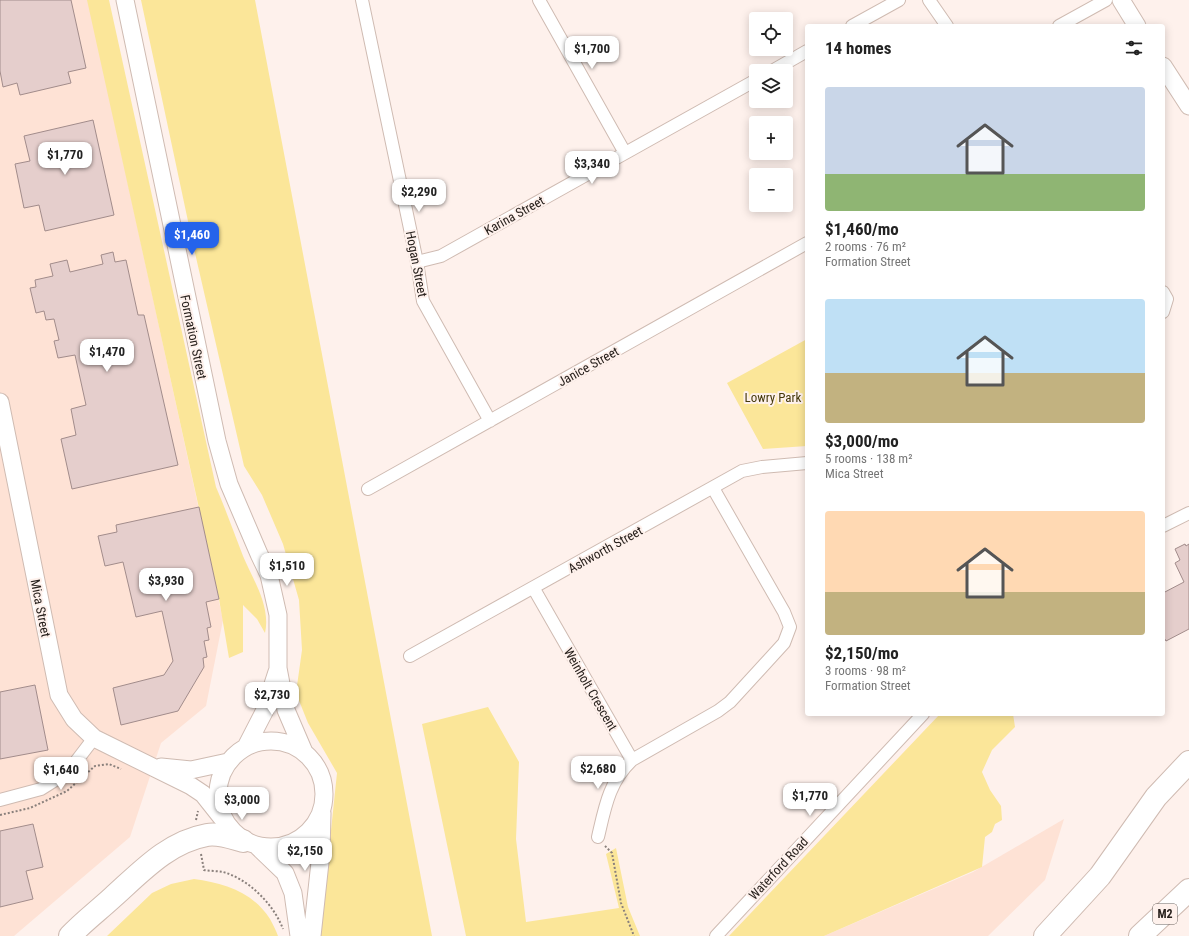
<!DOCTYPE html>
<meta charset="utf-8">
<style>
:root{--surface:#fff;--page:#f2f2f2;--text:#222;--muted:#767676;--accent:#2563eb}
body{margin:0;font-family:"Roboto Condensed",sans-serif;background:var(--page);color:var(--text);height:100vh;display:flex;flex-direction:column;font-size:15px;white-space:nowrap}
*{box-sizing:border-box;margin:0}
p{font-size:13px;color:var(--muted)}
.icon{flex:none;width:22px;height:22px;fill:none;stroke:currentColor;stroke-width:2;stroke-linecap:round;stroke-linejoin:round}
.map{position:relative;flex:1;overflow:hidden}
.drawer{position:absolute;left:805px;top:24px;width:360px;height:692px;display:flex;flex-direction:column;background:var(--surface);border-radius:4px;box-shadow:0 2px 10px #0003}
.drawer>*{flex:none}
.tools{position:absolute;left:749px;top:12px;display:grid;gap:8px}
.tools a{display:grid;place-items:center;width:44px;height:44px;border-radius:4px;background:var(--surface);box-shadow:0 2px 10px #0003;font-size:20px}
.price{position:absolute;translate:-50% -34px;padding:0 9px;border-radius:8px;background:#fff;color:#222;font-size:13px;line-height:26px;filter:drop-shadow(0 1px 2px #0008)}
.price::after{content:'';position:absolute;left:50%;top:24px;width:12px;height:9px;margin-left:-6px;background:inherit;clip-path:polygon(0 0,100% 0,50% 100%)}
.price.current{background:var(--accent);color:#fff}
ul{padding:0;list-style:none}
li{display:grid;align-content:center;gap:8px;height:212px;padding:0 20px}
li span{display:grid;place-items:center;height:124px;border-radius:4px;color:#555}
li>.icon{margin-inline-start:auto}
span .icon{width:72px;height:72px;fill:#fffc;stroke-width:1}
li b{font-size:17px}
h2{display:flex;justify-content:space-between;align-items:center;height:48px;padding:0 20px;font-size:17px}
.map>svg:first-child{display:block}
.built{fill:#fee2d5}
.green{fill:#fbe699}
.building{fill:#e5cecc;stroke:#a28c8b}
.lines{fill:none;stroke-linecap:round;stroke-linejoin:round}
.street-casing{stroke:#cfbbb2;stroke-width:14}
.secondary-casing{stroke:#cfbbb2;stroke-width:19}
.highway-casing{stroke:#cfbbb2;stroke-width:24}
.path{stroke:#8a807c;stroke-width:2;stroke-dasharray:2 2;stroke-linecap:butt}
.street{stroke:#fff;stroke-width:12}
.secondary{stroke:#fff;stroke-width:17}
.highway{stroke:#fff;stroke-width:22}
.labels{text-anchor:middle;stroke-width:4;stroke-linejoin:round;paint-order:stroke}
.shield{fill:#fef1ec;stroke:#69605c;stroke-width:1}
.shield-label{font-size:12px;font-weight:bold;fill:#29221e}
.street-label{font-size:13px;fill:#29221e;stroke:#fef1ec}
.park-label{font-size:13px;fill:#45390b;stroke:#fef1ec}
</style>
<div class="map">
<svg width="1189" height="936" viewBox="0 0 1189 936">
<rect width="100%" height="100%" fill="#fef1ec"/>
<path class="built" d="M0,0H88L223,620L206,706L161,743L130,837L14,936H0Z
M1064,819L1045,880L988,936H824L973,872Z"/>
<path class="green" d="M87,0H109L216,487C226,510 234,533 243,556C253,580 271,606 265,633L257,619L243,605V652L229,658L219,599Z
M141,0H255L432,936H320L337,773L308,723L296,693L302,650L299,600L283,544L262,495L244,466L192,240Z
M807,339V446L763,449L727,383Z
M488,707L519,762L516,839L526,922L619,908L606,854L616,848L628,907L640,936H466L422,724Z
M940,714H1013L1015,727L992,750L982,772L990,790L1001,806L1002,820L995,824L992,832L985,837L982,867L824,936H729Z
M194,879C224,883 253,892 270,919C273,925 276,930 278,936H107L152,893L171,884Z"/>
<path class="building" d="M0,0H71L86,68L68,72L71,83L20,95L17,83L3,87L0,71Z
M93,120L114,215L45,231L39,205L24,208L15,164L30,161L24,136Z
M113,252L115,262L126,260L138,315H144L178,465L72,489L61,439L76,435L71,409L86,405L75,355L58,358L54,341L59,340L54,319L46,320L44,311L36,313L30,288L36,287L35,280L53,276L50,264L67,260L70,272L103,264L101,255Z
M199,507L219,599L206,602L211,627L207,628L209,640L204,641L207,657L203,658L204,667L178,711L121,725L113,688L164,675L173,661L162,611L136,617L123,562L105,566L98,536L117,532L116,525Z
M1185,544L1186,546L1189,544V629L1166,641L1163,636V593L1184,582L1175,563L1180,560L1175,549Z
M35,685L48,750L0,759V692Z
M33,824L43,867L26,871L33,899L0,907V831Z"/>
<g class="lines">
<defs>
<path id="street" d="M362,0L417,262L423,301L490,421
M539,0L625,153
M929,0L947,26
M852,26L899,0
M1059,26L1106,0
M772,71L807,51
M417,262L441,256L756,80
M1163,292L1167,299L1163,312
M368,489L807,243
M1163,526L1189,513
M534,589L632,760
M410,656L742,471L762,467L807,463
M0,800L41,789L68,772L94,738
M598,837C605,807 609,782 632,760L718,711L730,702L784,643L790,627L784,612L713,488
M716,936L923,714"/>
<path id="secondary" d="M125,0L217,441L229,484L259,554L269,575L278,615V668L286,710L304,752
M1121,0L1137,26
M1163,66L1189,106
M0,402L59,695L74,719L94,738L191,786L203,794L222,818
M218 794a53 53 0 1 1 106 0a53 53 0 1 1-106 0Z
M246,747L264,712L277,672
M161,767L191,770L228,762
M258,847L285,873L293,893L299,936
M312,936L321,853L322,813"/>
<path id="highway" d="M70,936C83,922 99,910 113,897C141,872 168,842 207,835C219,833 232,838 243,841
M1045,936L1100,876L1156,797L1189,762
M1140,936L1189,890"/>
</defs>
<use href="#street" class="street-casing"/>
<use href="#secondary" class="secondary-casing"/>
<use href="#highway" class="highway-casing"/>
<path class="path" d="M0,815L30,808L67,791L95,766L109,764L121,769
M196,820L198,811
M605,846L612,853L621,903L634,936
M201,854L204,870C210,871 217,871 223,872C249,879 274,905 283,929"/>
<use href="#street" class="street"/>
<use href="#secondary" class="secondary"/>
<use href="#highway" class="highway"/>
</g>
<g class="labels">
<rect class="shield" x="1153" y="904" width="24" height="20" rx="3"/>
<g class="shield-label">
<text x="1165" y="918">M2</text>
</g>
<g class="street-label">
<text transform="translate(514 215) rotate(-29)" y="5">Karina Street</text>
<text transform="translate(417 264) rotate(79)" y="5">Hogan Street</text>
<text transform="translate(194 337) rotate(78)" y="5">Formation Street</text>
<text transform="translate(588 366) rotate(-29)" y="5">Janice Street</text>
<text transform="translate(605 549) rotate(-29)" y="5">Ashworth Street</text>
<text transform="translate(41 608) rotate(79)" y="5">Mica Street</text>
<text transform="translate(591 689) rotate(60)" y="5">Weinholt Crescent</text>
<text transform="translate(778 868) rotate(-47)" y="5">Waterford Road</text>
</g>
<g class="park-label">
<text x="773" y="402">Lowry Park</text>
</g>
</g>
</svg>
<div class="tools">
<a><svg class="icon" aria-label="locate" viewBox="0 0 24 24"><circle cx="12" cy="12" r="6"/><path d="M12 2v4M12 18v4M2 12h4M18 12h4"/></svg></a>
<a><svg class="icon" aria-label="layers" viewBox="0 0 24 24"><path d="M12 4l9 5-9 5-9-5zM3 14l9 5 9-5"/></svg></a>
<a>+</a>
<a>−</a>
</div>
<b class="price" style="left:592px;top:70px">$1,700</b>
<b class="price" style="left:65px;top:176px">$1,770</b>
<b class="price" style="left:592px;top:185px">$3,340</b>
<b class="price" style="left:419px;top:213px">$2,290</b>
<b class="price current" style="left:192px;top:256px">$1,460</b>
<b class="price" style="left:107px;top:373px">$1,470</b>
<b class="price" style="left:287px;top:587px">$1,510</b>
<b class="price" style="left:166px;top:602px">$3,930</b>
<b class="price" style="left:272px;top:716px">$2,730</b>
<b class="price" style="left:598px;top:790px">$2,680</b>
<b class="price" style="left:61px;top:791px">$1,640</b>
<b class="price" style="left:810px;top:817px">$1,770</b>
<b class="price" style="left:242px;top:821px">$3,000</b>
<b class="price" style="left:305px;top:872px">$2,150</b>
<section class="drawer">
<h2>14 homes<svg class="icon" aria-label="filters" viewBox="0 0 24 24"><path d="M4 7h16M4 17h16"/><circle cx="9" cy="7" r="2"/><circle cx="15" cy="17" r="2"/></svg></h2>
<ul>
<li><span style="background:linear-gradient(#c9d6e8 70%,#8fb573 0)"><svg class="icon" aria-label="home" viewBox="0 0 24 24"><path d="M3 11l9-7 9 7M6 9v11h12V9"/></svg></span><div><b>$1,460/mo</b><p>2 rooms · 76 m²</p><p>Formation Street</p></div></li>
<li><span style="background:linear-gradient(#bfe0f5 60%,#c2b280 0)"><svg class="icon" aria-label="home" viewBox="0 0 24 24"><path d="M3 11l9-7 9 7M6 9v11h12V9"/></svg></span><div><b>$3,000/mo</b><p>5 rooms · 138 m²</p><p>Mica Street</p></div></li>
<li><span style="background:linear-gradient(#ffd9b3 65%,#c2b280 0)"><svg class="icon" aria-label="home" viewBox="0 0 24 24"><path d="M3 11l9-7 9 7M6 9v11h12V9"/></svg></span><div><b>$2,150/mo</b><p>3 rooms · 98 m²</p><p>Formation Street</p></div></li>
</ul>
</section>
</div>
